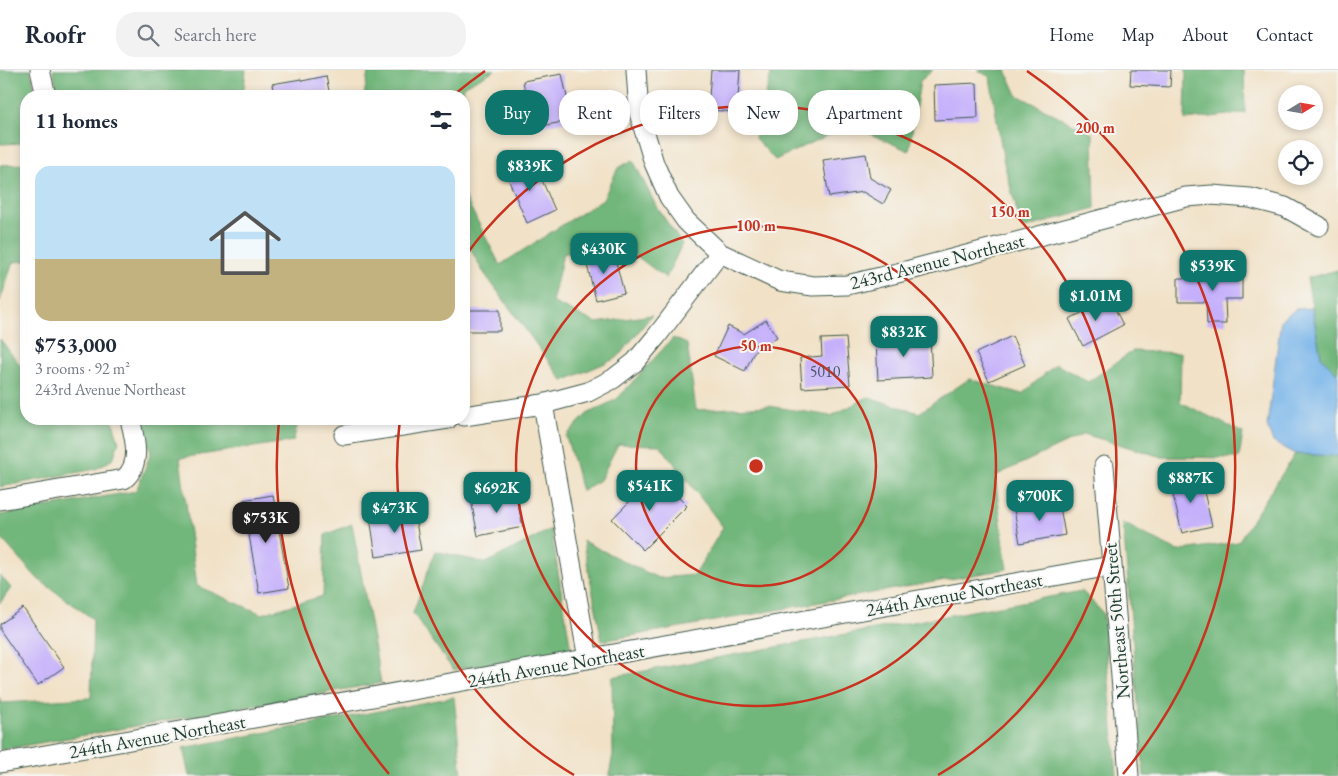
<!DOCTYPE html>
<meta charset="utf-8">
<style>
:root{--surface:#fff;--page:#f2f2f3;--text:#1f2937;--muted:#747a83;--line:#e0e1e3;--accent:#0f766e}
body{margin:0;font-family:"EB Garamond",serif;background:var(--page);color:var(--text);height:100vh;display:flex;flex-direction:column;font-size:19px;white-space:nowrap}
*{box-sizing:border-box;margin:0}
p{font-size:16px;color:var(--muted)}
.icon{flex:none;width:28px;height:28px;fill:none;stroke:currentColor;stroke-width:2;stroke-linecap:round;stroke-linejoin:round}
.map{position:relative;flex:1;overflow:hidden}
.details{position:absolute;left:20px;top:20px;width:450px;height:335px;display:flex;flex-direction:column;background:var(--surface);border-radius:20px;box-shadow:0 2px 8px #0003}
.details>*{flex:none}
.banner{position:absolute;left:485px;top:20px;width:475px;height:45px;display:flex;gap:10px}
.needle{width:32px;rotate:79deg}
.fabs{position:absolute;left:1278px;top:15px;display:grid;gap:10px}
.fabs a{display:grid;place-items:center;width:45px;height:45px;border-radius:50%;background:var(--surface);box-shadow:0 2px 8px #0003;font-size:25px}
.price{position:absolute;translate:-50% -42px;padding:0 11px;border-radius:10px;background:var(--accent);color:#fff;font-size:16px;line-height:32px;filter:drop-shadow(0 1px 2px #0008)}
.price::after{content:'';position:absolute;left:50%;top:30px;width:15px;height:11px;margin-left:-8px;background:inherit;clip-path:polygon(0 0,100% 0,50% 100%)}
.price.current{background:#222;color:#fff}
ul{padding:0;list-style:none}
li{display:grid;align-content:center;gap:10px;height:265px;padding:0 15px}
li span{display:grid;place-items:center;height:155px;border-radius:15px;color:#555}
li>.icon{margin-inline-start:auto}
span .icon{width:90px;height:90px;fill:#fffc;stroke-width:1}
li b{font-size:21px}
h2{display:flex;justify-content:space-between;align-items:center;height:60px;padding:0 15px;font-size:21px}
.chip{padding:0 18px;border-radius:20px;background:var(--surface);box-shadow:0 2px 8px #0003;font-size:18px;line-height:45px}
.chip.current{background:var(--accent);color:#fff}
header{display:flex;align-items:center;gap:30px;box-sizing:border-box;height:70px;padding:0 25px;background:var(--surface);border-bottom:1px solid var(--line)}
header strong{font-size:24px}
nav{display:flex;gap:28px;margin-inline-start:auto;font-size:18px}
.search{width:350px;height:45px;background:var(--page);display:flex;align-items:center;gap:12px;box-sizing:border-box;padding:0 18px;border-radius:20px;color:var(--muted);font-size:19px}
.map>svg:first-child{display:block}
.forest{fill:#71b67a;stroke:#487a57}
.water{fill:#77b4e9;stroke:#4b788e}
.building{fill:#c5b0fb}
.lines{fill:none;stroke-linecap:round;stroke-linejoin:round}
.minor-casing{stroke:#3e564a;stroke-width:21}
.minor{stroke:#fff;stroke-width:19}
.ring{fill:none;stroke:#c8321e;stroke-width:2.5}
.labels{text-anchor:middle;stroke-width:4;stroke-linejoin:round;paint-order:stroke}
.number-label{font-size:16px;fill:#485a66}
.street-label{font-size:19px;fill:#1f3d34;stroke:#f6f6f2}
.centre{fill:#c8321e;stroke:#f6f6f2;stroke-width:2.5}
.ring-label{font-size:15px;text-anchor:middle;font-weight:bold;fill:#c8321e;stroke:#f6f6f2;stroke-width:4;stroke-linejoin:round;paint-order:stroke}
</style>
<header>
<strong>Roofr</strong>
<div class="search"><svg class="icon" aria-label="search" viewBox="0 0 24 24"><circle cx="10" cy="10" r="6"/><path d="M15 15l6 6"/></svg>Search here</div>
<nav><a>Home</a><a>Map</a><a>About</a><a>Contact</a></nav>
</header>
<div class="map">
<svg width="1338" height="706" viewBox="0 0 1338 706">
<rect width="100%" height="100%" fill="#f6f6f2"/>
<filter id="ink" filterUnits="userSpaceOnUse"><feTurbulence type="fractalNoise" baseFrequency=".02" numOctaves="2"/><feDisplacementMap in="SourceGraphic" scale="10" xChannelSelector="R" yChannelSelector="G"/><feConvolveMatrix kernelMatrix="1 2 1 2 8 2 1 2 1" color-interpolation-filters="sRGB"/></filter>
<filter id="wash" filterUnits="userSpaceOnUse"><feTurbulence type="fractalNoise" baseFrequency=".0096" numOctaves="4" result="noise"/><feDisplacementMap in="SourceGraphic" scale="20" xChannelSelector="R" yChannelSelector="G"/><feGaussianBlur stdDeviation="1.12" result="paint"/><feColorMatrix in="noise" values="0 0 0 0 0 0 0 0 0 0 0 0 0 0 0 0 0 1.4 0 .05"/><feComposite in="paint" operator="in"/></filter>
<g filter="url(#wash)">
<rect width="100%" height="100%" fill="#f1e1c6"/>
<path class="forest" d="M0,0H30L37,26H26V73L0,74Z
M53,0H246L243,26H59Z
M366,0H495L464,16L463,26H364L368,2Z
M772,0H933L920,11L909,81L850,55L775,90L755,68Z
M977,0H1006L1017,25L1093,64L1095,138L1022,159L1004,93L990,7Z
M1186,0H1244L1245,43L1185,50Z
M633,90L656,136L682,174L666,208L616,171L563,184L552,232L596,253L652,245L617,288L563,311L482,200L464,167V125L500,195L603,129L618,98Z
M26,94V191L13,192L0,231V95Z
M1338,200V304L1321,287L1307,208Z
M673,268L687,274L696,340L769,336L831,346L868,327L919,343L969,309L1022,324L1056,294L1088,312L1133,281L1181,283L1180,332L1243,363L1239,388L1162,387L1084,364L995,406L1007,499L602,571L583,471L658,508L695,505L723,457L660,375L618,374L600,410L582,421L566,366L587,344L617,329Z
M0,269L26,303V349H112L119,372L113,389L96,399L0,417Z
M141,349H299L293,371L180,388L197,516L262,544L323,526L325,465L352,454L381,613L0,680V628L2,633L91,628L93,549L38,509L0,467V445L136,421L151,383Z
M1295,384L1338,386V706H1144L1123,453L1177,481L1238,472Z
M551,459L571,580L453,600L413,543L435,481L486,493Z
M0,505L11,518L0,533Z
M1082,521L1103,543L1117,706H609L613,684L612,607Z
M454,627L462,706H189L183,678Z"/>
<path class="water" d="M1312,238L1321,287L1338,304V386L1295,384L1273,372L1267,356L1281,250L1296,239Z"/>
<g id="blocks">
<path class="building" d="M711,0H740L737,42L708,40Z
M1131,0H1171L1170,17L1130,15Z
M562,4L572,50L532,58L523,11Z
M326,6L330,26H274L272,14L301,9L302,11Z
M977,13L978,48L935,50L934,15Z
M866,84L870,108L891,120L883,134L863,122L829,127L823,90Z
M534,92L555,140L527,153L506,104Z
M613,180L624,223L596,230L585,187Z
M1211,198H1242V229H1225L1226,254H1207L1206,232H1178V208H1212Z
M1110,229L1123,255L1083,276L1069,249Z
M464,240H500V261H464Z
M766,250L777,267L754,282L745,301L714,286L728,256L744,264Z
M1012,266L1025,295L989,311L976,283Z
M930,267L932,307L878,310L876,270Z
M846,268L850,315L802,318L800,288L822,286L821,269Z
M656,405L687,436L643,480L612,449Z
M1200,405L1212,456L1182,463L1170,412Z
M515,421L523,457L478,466L471,430Z
M273,425L289,518L259,523L243,430Z
M1059,431L1065,465L1020,473L1014,439Z
M414,441L421,480L376,487L370,447Z
M23,538L64,597L38,615L0,560V554Z"/>
</g>
</g>
<g filter="url(#ink)">
<use href="#blocks" fill-opacity="0" stroke="#3e564a" stroke-width="1"/>
<g class="lines">
<defs>
<path id="minor" d="M40,0L46,26
M636,0L639,43L654,93L669,127L686,151L720,183
M543,334L588,589
M464,346L543,334L588,322L613,309L635,292L656,267L720,183L780,211L813,216L847,215L910,200L1186,127L1212,125L1250,128L1285,137L1319,156
M344,365L448,349
M1104,396L1129,706
M0,430L124,409C142,394 135,369 130,349
M0,693L1111,496"/>
</defs>
<use href="#minor" class="minor-casing"/>
<use href="#minor" class="minor"/>
</g>
</g>
<g class="ring">
<circle cx="756" cy="396" r="120"/>
<circle cx="756" cy="396" r="240"/>
<path d="M574 705A359 359 0 0 1 400 349M466 185A359 359 0 1 1 938 705"/>
<path d="M389 704A479 479 0 0 1 279 350M455 24A479 479 0 0 1 485 1M1027 1A479 479 0 0 1 1123 704"/>
</g>
<g class="labels">
<g class="number-label">
<text x="825" y="307">5010</text>
</g>
<g class="street-label">
<text transform="translate(937 191) rotate(-14)" y="7">243rd Avenue Northeast</text>
<text transform="translate(954 524) rotate(-10)" y="7">244th Avenue Northeast</text>
<text transform="translate(1116 551) rotate(-95)" y="7">Northeast 50th Street</text>
<text transform="translate(556 595) rotate(-10)" y="7">244th Avenue Northeast</text>
<text transform="translate(157 666) rotate(-10)" y="7">244th Avenue Northeast</text>
</g>
</g>
<circle cx="756" cy="396" r="8" class="centre"/>
<g class="ring-label">
<text x="1095" y="63">200 m</text>
<text x="1010" y="147">150 m</text>
<text x="756" y="161">100 m</text>
<text x="756" y="281">50 m</text>
</g>
</svg>
<div class="fabs">
<a><svg class="needle" viewBox="-14 -14 28 28"><path d="M0-13l5 13h-10z" fill="#e53935"/><path d="M0 13l5-13h-10z" fill="#747a83"/></svg></a>
<a><svg class="icon" aria-label="locate" viewBox="0 0 24 24"><circle cx="12" cy="12" r="6"/><path d="M12 2v4M12 18v4M2 12h4M18 12h4"/></svg></a>
</div>
<b class="price" style="left:530px;top:122px">$839K</b>
<b class="price" style="left:604px;top:205px">$430K</b>
<b class="price" style="left:1213px;top:222px">$539K</b>
<b class="price" style="left:1096px;top:252px">$1.01M</b>
<b class="price" style="left:904px;top:288px">$832K</b>
<b class="price" style="left:1191px;top:434px">$887K</b>
<b class="price" style="left:650px;top:442px">$541K</b>
<b class="price" style="left:497px;top:444px">$692K</b>
<b class="price" style="left:1040px;top:452px">$700K</b>
<b class="price" style="left:395px;top:464px">$473K</b>
<b class="price current" style="left:266px;top:474px">$753K</b>
<div class="banner">
<a class="chip current">Buy</a>
<a class="chip">Rent</a>
<a class="chip">Filters</a>
<a class="chip">New</a>
<a class="chip">Apartment</a>
</div>
<section class="details">
<h2>11 homes<svg class="icon" aria-label="filters" viewBox="0 0 24 24"><path d="M4 7h16M4 17h16"/><circle cx="9" cy="7" r="2"/><circle cx="15" cy="17" r="2"/></svg></h2>
<ul>
<li><span style="background:linear-gradient(#bfe0f5 60%,#c2b280 0)"><svg class="icon" aria-label="home" viewBox="0 0 24 24"><path d="M3 11l9-7 9 7M6 9v11h12V9"/></svg></span><div><b>$753,000</b><p>3 rooms · 92 m²</p><p>243rd Avenue Northeast</p></div></li>
</ul>
</section>
</div>
